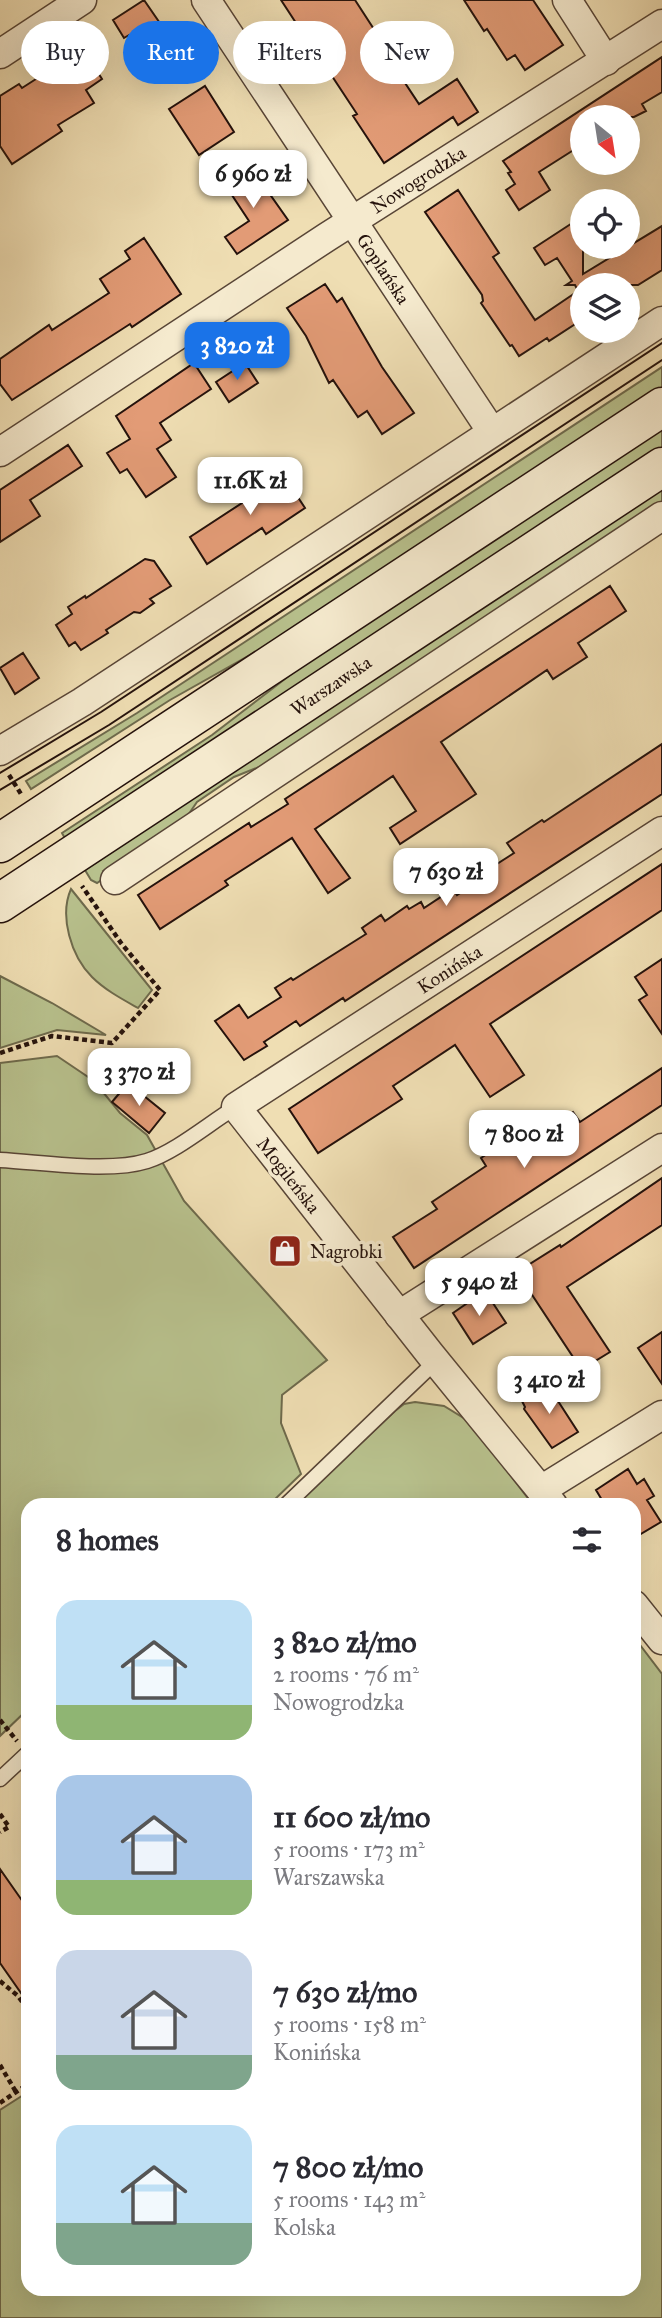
<!DOCTYPE html>
<meta charset="utf-8">
<style>
:root{--surface:#fff;--page:#f7f7f7;--text:#2b2b33;--muted:#7c7c81;--accent:#1a73e8}
body{margin:0;font-family:"IM FELL Great Primer",serif;background:var(--page);color:var(--text);height:100vh;display:flex;flex-direction:column;font-size:26px;white-space:nowrap}
*{box-sizing:border-box;margin:0}
p{font-size:23px;color:var(--muted)}
.icon{flex:none;width:38px;height:38px;fill:none;stroke:currentColor;stroke-width:2;stroke-linecap:round;stroke-linejoin:round}
.map{position:relative;flex:1;overflow:hidden}
.sheet{position:absolute;left:21px;top:1498px;width:620px;height:798px;display:flex;flex-direction:column;background:var(--surface);border-radius:21px;box-shadow:0 7px 28px #0002}
.sheet>*{flex:none}
.top-card{position:absolute;left:21px;top:21px;width:621px;height:63px;display:flex;gap:14px}
.needle{width:46px;rotate:150deg}
.tools{position:absolute;left:570px;top:105px;display:grid;gap:14px}
.tools a{display:grid;place-items:center;width:70px;height:70px;border-radius:50%;background:var(--surface);box-shadow:0 7px 28px #0002;font-size:35px}
.price{position:absolute;translate:-50% -60px;padding:0 16px;border-radius:14px;background:#fff;color:#222;font-size:23px;line-height:46px;filter:drop-shadow(0 2px 4px #0008)}
.price::after{content:'';position:absolute;left:50%;top:42px;width:21px;height:16px;margin-left:-10px;background:inherit;clip-path:polygon(0 0,100% 0,50% 100%)}
.price.current{background:var(--accent);color:#fff}
ul{padding:0;list-style:none}
li{display:flex;align-items:center;gap:21px;height:175px;padding:0 35px}
li span{display:grid;place-items:center;flex:none;width:196px;height:140px;border-radius:21px;color:#555}
li>.icon{margin-inline-start:auto}
span .icon{width:84px;height:84px;fill:#fffc;stroke-width:1}
li b{font-size:30px}
h2{display:flex;justify-content:space-between;align-items:center;height:84px;padding:0 35px;font-size:30px}
.chip{padding:0 24px;border-radius:32px;background:var(--surface);box-shadow:0 7px 28px #0002;font-size:24px;line-height:63px}
.chip.current{background:var(--accent);color:#fff}
.map>svg:first-child{display:block}
.green{fill:#b8c18d;stroke:#6e6a4c;stroke-width:2}
.building{fill:#e29b76;stroke:#25120c;stroke-width:2}
.lines{fill:none;stroke-linecap:round;stroke-linejoin:round}
.service-casing{stroke:#584536;stroke-width:17}
.minor-casing{stroke:#584536;stroke-width:31}
.secondary-casing{stroke:#25120c;stroke-width:41}
.path{stroke:#25120c;stroke-width:4.5;stroke-dasharray:5 3.5;stroke-linecap:butt}
.service{stroke:#f5eace;stroke-width:14}
.minor{stroke:#f5eace;stroke-width:28}
.secondary{stroke:#f5eace;stroke-width:38}
.tram{stroke:#25120c;stroke-width:2}
.labels{text-anchor:middle;stroke-width:7;stroke-linejoin:round;paint-order:stroke}
.street-label{font-size:19px;fill:#25120c;stroke:#f5eace}
.poi-label{font-size:19px;fill:#25120c;stroke:#f5eace;text-anchor:start}
</style>
<div class="map">
<svg width="662" height="2318" viewBox="0 0 662 2318">
<rect width="100%" height="100%" fill="#efdeb3"/>
<filter id="stains"><feTurbulence type="fractalNoise" baseFrequency=".00286" numOctaves="4"/><feColorMatrix values="0 0 0 0 .2 0 0 0 0 .09 0 0 0 0 .02 0 0 0 .5 -.17"/></filter>
<radialGradient id="worn" r=".72"><stop offset=".6" stop-color="#630" stop-opacity="0"/><stop offset="1" stop-color="#630" stop-opacity=".3"/></radialGradient>
<path class="green" d="M662,367V391L291,632L170,700L31,789L26,781L137,713Z
M662,423V451L67,842L62,833L212,735L350,629Z
M662,484V503L264,765L234,777L197,802L186,818L103,871L106,877L97,883L91,880L85,870Z
M71,889L152,990L138,1008C122,999 105,990 92,977C71,956 59,916 71,889Z
M0,976L52,1003L106,1035L57,1030L0,1048Z
M57,1056L94,1081L120,1113L147,1135L184,1201L327,1360L282,1395L281,1423L301,1474L269,1505H28V1709L0,1736V1063Z
M415,1402L444,1406L470,1422L533,1505H295L395,1411L404,1404Z
M634,1637L662,1674V2318H0V2110L28,2092V2289H634Z"/>
<path class="building" d="M144,0L166,32L138,50L129,35L124,38L113,20Z
M281,0H355L379,37L376,39L419,104L457,79L478,112L458,125L453,117L384,163L353,116L357,114L328,70L331,68L302,24L298,26Z
M464,0H533L563,45L525,70L515,55L507,60L487,29L484,31Z
M80,45L102,79L86,90L94,103L58,125L62,131L12,164L0,146V96L19,84L22,88L64,61L62,57Z
M662,57V92L642,104L646,111L634,117H583V144L539,172L550,190L519,210L506,190L515,184L508,173L511,172L503,161Z
M205,86L234,132L199,155L169,109Z
M250,166L288,220L237,254L225,237L249,221L224,183Z
M458,190L499,253L493,257L535,320L578,291L575,285H566L572,281L557,258L545,265L534,248L583,216V274L662,226V270L638,285H583V319L549,341L547,338L519,356L512,345L510,346L481,303L483,301L482,295L425,212Z
M144,238L181,294L132,327L130,324L12,400L0,384V359L49,325L52,330L109,293L100,279L130,259L125,251Z
M325,284L337,302L342,298L382,367L414,413L382,434L367,411L358,417L333,380L329,383L306,336L287,308Z
M194,363L211,389L160,423L171,440L157,449L176,477L146,497L127,469L120,473L107,453L130,439L116,416Z
M245,363L258,383L229,402L216,382Z
M68,445L82,466L30,500L40,516L0,542V490Z
M280,470L305,508L266,534L262,528L207,564L190,537L245,501L241,497Z
M145,559L154,561L171,586L150,599L154,603L140,613L134,612L106,630L108,633L81,650L75,642L69,646L56,625L72,614L68,607L85,596L86,598Z
M610,586L626,611L578,643L587,657L553,679L547,670L441,742L476,794L400,844L390,828L416,811L393,776L315,829L350,878L328,893L292,838L225,881L228,885L160,929L138,895L249,823L251,827L288,804L285,799Z
M23,653L39,678L15,694L0,668Z
M662,744V794L345,1001L343,998L300,1026L296,1021L264,1042L267,1046L244,1060L215,1021L239,1005L248,1018L281,997L275,988L291,978L293,980L366,934L362,928L381,915L385,921L407,906L409,909L421,902L424,908L453,889L457,895L488,874L486,871L514,853L507,843L542,820L544,822Z
M662,864V910L490,1024L524,1075L490,1097L455,1045L393,1086L402,1099L318,1153L289,1109Z
M662,959V1034L639,1000L647,995L635,977Z
M662,1068V1105L414,1268L393,1237L437,1209L432,1202L486,1166L481,1158L523,1130L529,1141L573,1112L580,1122Z
M128,1083L165,1113L149,1133L112,1102Z
M662,1178V1225L567,1287L610,1352L587,1366L585,1362L579,1366L517,1272L560,1245L561,1247Z
M485,1291L506,1323L473,1344L453,1313Z
M662,1332V1384L638,1348Z
M547,1384L578,1432L552,1448L524,1409L525,1407L522,1401Z
M628,1469L637,1484L644,1479L654,1496L647,1500L661,1522L634,1538V1505H605L596,1490Z
M0,1869L28,1909V2003L0,1963Z"/>
<g class="lines">
<defs>
<path id="service" d="M0,1160C41,1162 109,1173 147,1161C177,1151 208,1124 236,1107
M286,1505L436,1361
M0,1779L28,1753"/>
<g id="minor">
<path id="s1" d="M206,0L492,432"/>
<path d="M567,0L606,61"/>
<path d="M0,54L82,0"/>
<path id="s2" d="M0,452L327,237L662,24"/>
<path d="M0,751L82,702L662,321"/>
<path d="M115,880L662,516"/>
<path d="M399,1315L662,1148"/>
<path d="M541,1490L662,1415"/>
<path id="s3" d="M553,1505L430,1354L236,1107L662,831"/>
<path d="M634,1605L662,1640"/>
</g>
<g id="secondary">
<path d="M0,843L662,407"/>
<path id="s4" d="M0,903L662,467"/>
</g>
</defs>
<use href="#service" class="service-casing"/>
<use href="#minor" class="minor-casing"/>
<use href="#secondary" class="secondary-casing"/>
<path class="path" d="M9,775L21,794
M0,1053L52,1036L112,1043L160,990L121,943L82,886
M0,1720L17,1741
M0,1814L9,1827L0,1832
M0,1981L18,1996L28,2010
M0,2065L16,2092
M0,2103L28,2084"/>
<use href="#service" class="service"/>
<use href="#minor" class="minor"/>
<use href="#secondary" class="secondary"/>
<path class="tram" d="M0,773L101,712L662,343
M0,790L109,725L662,360"/>
</g>
<defs>
<symbol id="shop-square" viewBox="-11 -11 22 22"><rect x="-9" y="-9" width="18" height="18" rx="4" fill="#8f2418" stroke="#f5eace"/><path d="M-5-2.5h2.3a2.7 3.5 0 0 1 5.4 0H5L5.5 6h-11ZM-1.5-2.5h3a1.5 2.3 0 0 0-3 0Z" fill="#fff"/></symbol>
</defs>
<g fill-rule="evenodd">
<use href="#shop-square" x="266" y="1232" width="38" height="38"/>
</g>
<g class="labels">
<g class="street-label">
<text dy="7" stroke="none"><textPath href="#s2" startOffset="499">Nowogrodzka</textPath></text>
<text dy="7" stroke="none"><textPath href="#s1" startOffset="322">Goplańska</textPath></text>
<text dy="7" stroke="none"><textPath href="#s4" startOffset="396">Warszawska</textPath></text>
<text dy="7" stroke="none"><textPath href="#s3" startOffset="763">Konińska</textPath></text>
<text transform="translate(289 1175) rotate(52)" y="7">Mogileńska</text>
</g>
<g class="poi-label">
<text x="310" y="1258">Nagrobki</text>
</g>
</g>
<rect width="100%" height="100%" filter="url(#stains)"/>
<rect width="100%" height="100%" fill="url(#worn)"/>
</svg>
<div class="tools">
<a><svg class="needle" viewBox="-14 -14 28 28"><path d="M0-13l5 13h-10z" fill="#e53935"/><path d="M0 13l5-13h-10z" fill="#7c7c81"/></svg></a>
<a><svg class="icon" aria-label="locate" viewBox="0 0 24 24"><circle cx="12" cy="12" r="6"/><path d="M12 2v4M12 18v4M2 12h4M18 12h4"/></svg></a>
<a><svg class="icon" aria-label="layers" viewBox="0 0 24 24"><path d="M12 4l9 5-9 5-9-5zM3 14l9 5 9-5"/></svg></a>
</div>
<b class="price" style="left:253px;top:210px">6 960 zł</b>
<b class="price current" style="left:237px;top:382px">3 820 zł</b>
<b class="price" style="left:250px;top:517px">11.6K zł</b>
<b class="price" style="left:446px;top:908px">7 630 zł</b>
<b class="price" style="left:139px;top:1108px">3 370 zł</b>
<b class="price" style="left:524px;top:1170px">7 800 zł</b>
<b class="price" style="left:479px;top:1318px">5 940 zł</b>
<b class="price" style="left:549px;top:1416px">3 410 zł</b>
<div class="top-card">
<a class="chip">Buy</a>
<a class="chip current">Rent</a>
<a class="chip">Filters</a>
<a class="chip">New</a>
</div>
<section class="sheet">
<h2>8 homes<svg class="icon" aria-label="filters" viewBox="0 0 24 24"><path d="M4 7h16M4 17h16"/><circle cx="9" cy="7" r="2"/><circle cx="15" cy="17" r="2"/></svg></h2>
<ul>
<li><span style="background:linear-gradient(#bfe0f5 75%,#8fb573 0)"><svg class="icon" aria-label="home" viewBox="0 0 24 24"><path d="M3 11l9-7 9 7M6 9v11h12V9"/></svg></span><div><b>3 820 zł/mo</b><p>2 rooms · 76 m²</p><p>Nowogrodzka</p></div></li>
<li><span style="background:linear-gradient(#a9c7e8 75%,#8fb573 0)"><svg class="icon" aria-label="home" viewBox="0 0 24 24"><path d="M3 11l9-7 9 7M6 9v11h12V9"/></svg></span><div><b>11 600 zł/mo</b><p>5 rooms · 173 m²</p><p>Warszawska</p></div></li>
<li><span style="background:linear-gradient(#c9d6e8 75%,#7fa58c 0)"><svg class="icon" aria-label="home" viewBox="0 0 24 24"><path d="M3 11l9-7 9 7M6 9v11h12V9"/></svg></span><div><b>7 630 zł/mo</b><p>5 rooms · 158 m²</p><p>Konińska</p></div></li>
<li><span style="background:linear-gradient(#bfe0f5 70%,#7fa58c 0)"><svg class="icon" aria-label="home" viewBox="0 0 24 24"><path d="M3 11l9-7 9 7M6 9v11h12V9"/></svg></span><div><b>7 800 zł/mo</b><p>5 rooms · 143 m²</p><p>Kolska</p></div></li>
</ul>
</section>
</div>
